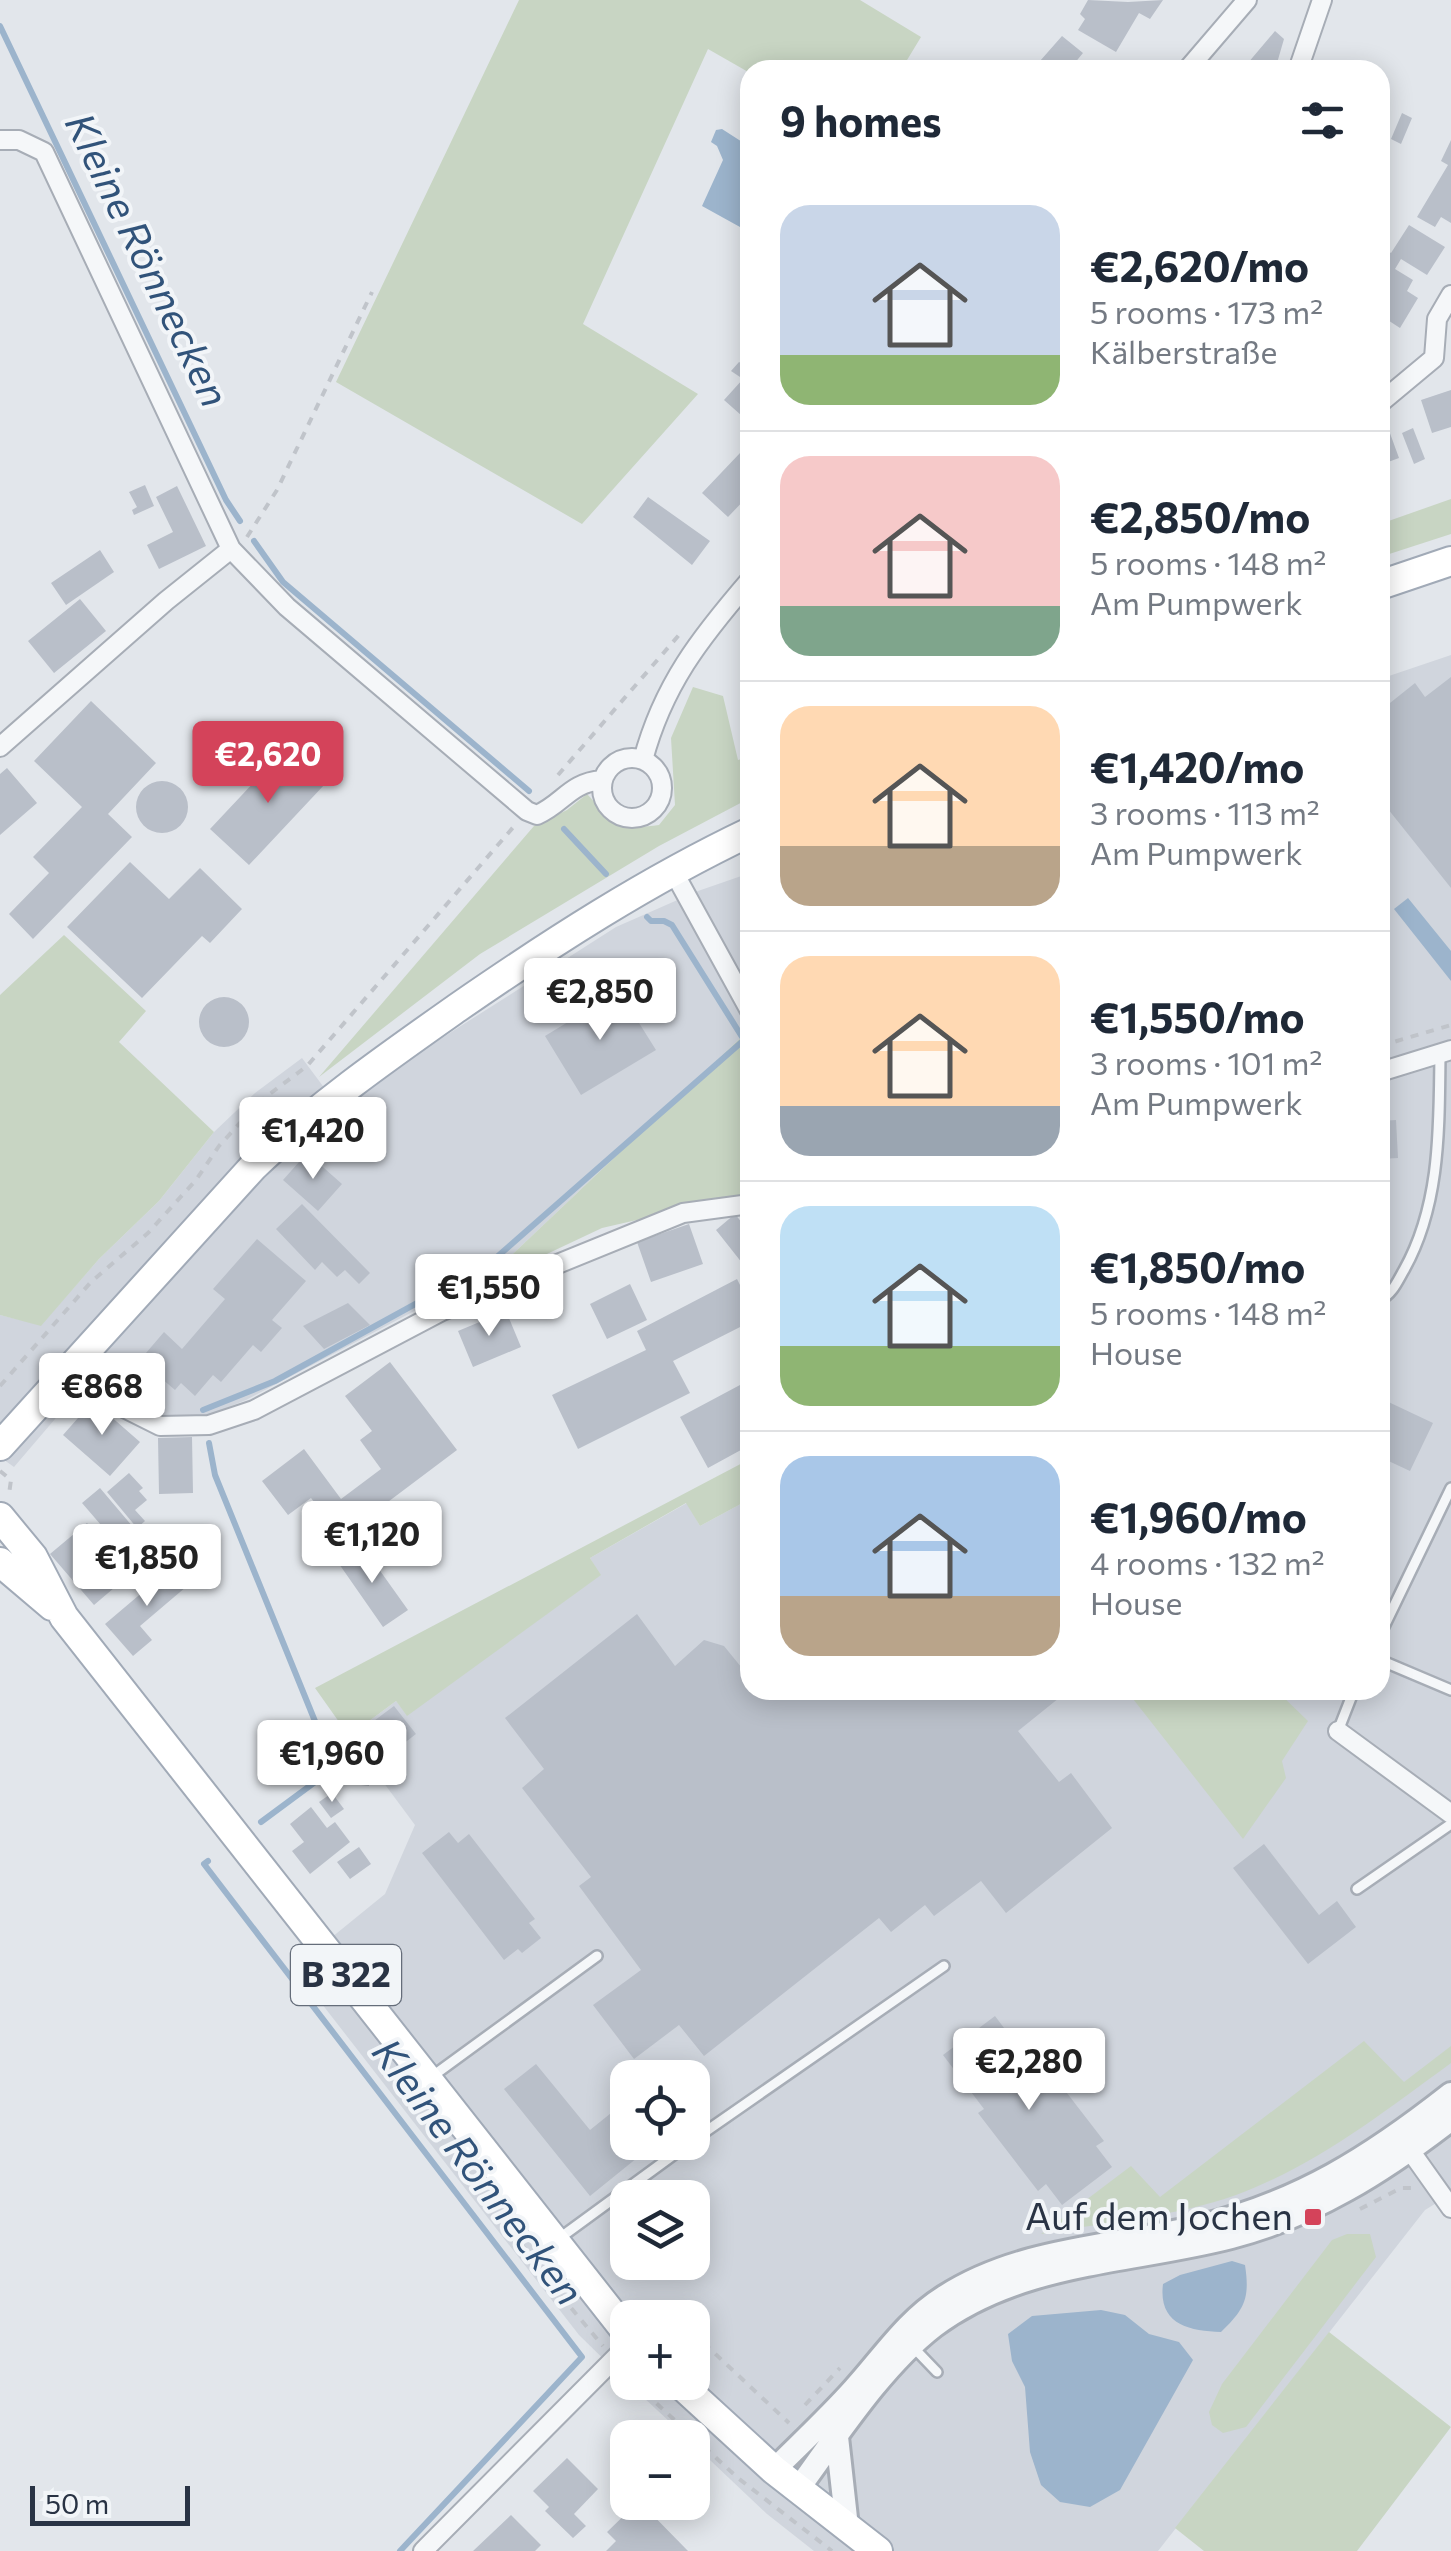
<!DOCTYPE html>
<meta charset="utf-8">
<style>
:root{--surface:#fff;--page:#f6f6f7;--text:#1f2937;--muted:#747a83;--line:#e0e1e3;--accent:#d4435a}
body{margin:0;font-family:Commissioner,sans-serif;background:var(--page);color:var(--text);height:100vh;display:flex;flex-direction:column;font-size:38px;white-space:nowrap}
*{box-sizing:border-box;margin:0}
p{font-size:32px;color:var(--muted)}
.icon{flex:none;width:55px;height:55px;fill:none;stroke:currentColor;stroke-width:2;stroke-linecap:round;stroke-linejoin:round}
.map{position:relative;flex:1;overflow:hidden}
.drawer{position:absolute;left:740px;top:60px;width:650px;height:1640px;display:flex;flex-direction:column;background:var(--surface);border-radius:30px;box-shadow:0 5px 25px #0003}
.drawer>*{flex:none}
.controls{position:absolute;left:610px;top:2060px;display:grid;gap:20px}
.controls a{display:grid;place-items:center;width:100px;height:100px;border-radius:20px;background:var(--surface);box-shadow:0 5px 25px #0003;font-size:50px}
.scale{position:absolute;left:30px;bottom:25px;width:160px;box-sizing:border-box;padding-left:10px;border:5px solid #293344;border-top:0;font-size:28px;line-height:35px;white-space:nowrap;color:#293344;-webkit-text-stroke:8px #f2f5f8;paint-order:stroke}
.price{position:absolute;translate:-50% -85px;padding:0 22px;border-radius:10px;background:#fff;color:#222;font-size:32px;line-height:65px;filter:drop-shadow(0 2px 5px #0008)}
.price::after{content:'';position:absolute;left:50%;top:60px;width:30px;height:22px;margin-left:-15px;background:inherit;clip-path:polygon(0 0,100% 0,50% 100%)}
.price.current{background:var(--accent);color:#fff}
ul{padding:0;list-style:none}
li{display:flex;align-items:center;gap:30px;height:250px;padding:0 40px}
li+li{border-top:2px solid var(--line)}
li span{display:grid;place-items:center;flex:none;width:280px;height:200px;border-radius:30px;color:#555}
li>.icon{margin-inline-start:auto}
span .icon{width:120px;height:120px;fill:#fffc;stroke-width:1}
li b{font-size:42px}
h2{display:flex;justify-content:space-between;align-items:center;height:120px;padding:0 40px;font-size:42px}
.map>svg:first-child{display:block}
.built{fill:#d0d5dd;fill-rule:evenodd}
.green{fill:#c8d5c3}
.water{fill:#9cb4cc}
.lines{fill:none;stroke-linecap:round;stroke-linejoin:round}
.stream{stroke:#9cb4cc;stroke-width:6}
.building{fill:#b9bfc9}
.service-casing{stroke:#a7adb6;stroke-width:14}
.minor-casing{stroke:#a7adb6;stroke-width:22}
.tertiary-casing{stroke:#a7adb6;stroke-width:28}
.primary-casing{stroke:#a1aab7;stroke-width:32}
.path{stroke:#c0c4ca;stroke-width:4;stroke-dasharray:8 8;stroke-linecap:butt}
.service{stroke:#f5f7f9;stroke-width:9}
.minor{stroke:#f5f7f9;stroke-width:18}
.tertiary{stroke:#f5f7f9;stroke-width:22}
.primary{stroke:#fff;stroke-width:28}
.poi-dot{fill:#d4435a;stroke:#f2f5f8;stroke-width:4}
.labels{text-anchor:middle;stroke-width:8;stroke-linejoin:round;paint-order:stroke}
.shield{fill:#f2f5f8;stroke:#656d7a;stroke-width:2.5}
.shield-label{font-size:35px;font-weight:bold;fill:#293344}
.poi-label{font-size:38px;fill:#293344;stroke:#f2f5f8;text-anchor:end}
.water-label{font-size:40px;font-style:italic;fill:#31537a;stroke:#f2f5f8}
</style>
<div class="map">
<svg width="1451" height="2551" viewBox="0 0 1451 2551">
<rect width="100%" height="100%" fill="#e2e6eb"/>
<path class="built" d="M1451,655V2194L1425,2210L1158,2551H814L767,2514L693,2444L692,2438L686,2437L628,2383L692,2382V2318H628L627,2382L579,2335L294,1968L385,1894L415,1825L349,1736L396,1701L407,1715L600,1575L590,1558L687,1503L700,1526L750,1499V1690H1380V679ZM628,2078H692V2142H628ZM628,2198H692V2262H628Z
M750,873V1029L479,1286L435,1300L246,1400L206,1416L162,1419L96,1371L14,1467L0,1457V1315L41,1325L99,1259L159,1201L214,1132L255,1093L302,1058L337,1105L616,927L698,891Z"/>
<path class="green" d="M519,0H860L921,37L901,70H750V73L708,49L583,324L698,394L582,524L336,382Z
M1451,499V534L1380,557V524Z
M693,687L723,696L738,760L750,756V798L659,846L480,954L319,1077L534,826L567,810L587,794C613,822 620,831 659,825L675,805L671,738Z
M64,935L146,1011L119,1042L214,1132L159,1201L99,1259L41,1326L0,1315V995Z
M750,1029V1194L602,1228L479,1286Z
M750,1459V1499L700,1526L686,1503L590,1558L601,1575L407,1716L396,1701L349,1736L315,1688Z
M1126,1690H1276L1308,1721L1282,1761L1286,1778L1243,1839Z
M1364,2041L1404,2082L1451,2046V2063C1384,2112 1315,2166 1236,2195C1174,2217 1105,2222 1041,2234L1131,2166L1160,2197Z
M1347,2234H1370L1376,2257L1246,2427L1223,2433L1212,2425L1209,2412L1222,2384L1332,2240Z
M1329,2332L1451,2427L1357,2551H1204L1175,2528Z"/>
<path class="water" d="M722,129L750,147V212L740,227L702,206L723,160L717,146L711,142L716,130Z
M1408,898L1451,951V981L1394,909Z
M1232,2261L1245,2265C1250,2298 1245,2309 1221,2332C1188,2331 1158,2324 1163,2284L1180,2275Z
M1101,2310L1125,2315L1149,2334L1179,2342L1193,2360L1120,2490L1090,2507L1060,2502L1041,2485L1030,2452L1025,2387L1012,2361L1008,2334L1032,2316Z"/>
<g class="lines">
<path class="stream" d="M0,26L226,500L240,521
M254,541L283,582L529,791
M564,829L606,874
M203,1410L275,1381L490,1263L744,1040L672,925L664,921H651L647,917
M209,1443L215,1475L334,1768L261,1822
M208,1861L204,1864L582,2357L400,2551"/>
</g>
<path class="building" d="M1088,0L1128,2L1163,0L1150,19L1139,13L1116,52L1078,30L1085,19L1080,14Z
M1275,31L1284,39L1275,70H1242Z
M1062,36L1083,53L1069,70H1051L1040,61Z
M1402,113L1412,118L1401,144L1391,139Z
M1451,140V223L1441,217L1435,227L1417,217L1448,165L1441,161Z
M1409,225L1445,247L1427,275L1401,259L1395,269L1413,280L1407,291L1418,298L1400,328L1380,315V297L1390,281L1383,276L1389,265L1380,260V246L1391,253Z
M739,362L750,368V423L724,400L743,379L731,371Z
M1451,390V427L1432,433L1421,400Z
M1387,425L1399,458L1380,465V428Z
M1413,428L1425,459L1414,464L1402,433Z
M740,453L750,462V494L728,517L702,493Z
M145,485L154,506L134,515L132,510L137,507L129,492Z
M177,486L206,546L159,569L147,545L173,532L156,497Z
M648,497L710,541L692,565L633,517Z
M100,550L114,572L66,605L51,583Z
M80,599L106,631L54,673L28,641Z
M1451,677V888L1380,799V711L1415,683L1425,697Z
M91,701L156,763L108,814L132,837L33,939L9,914L49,873L33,857L82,807L34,761Z
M286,748L325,784L249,865L210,829Z
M7,768L37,803L0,835V774Z
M136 807a26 26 0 1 1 52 0a26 26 0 1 1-52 0Z
M130,862L169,899L200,868L242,909L210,943L202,936L142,998L67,927Z
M619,991L656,1050L581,1095L545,1036Z
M199 1022a25 25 0 1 1 50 0a25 25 0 1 1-50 0Z
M1396,1120L1398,1158L1380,1159V1121Z
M307,1153L342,1184L318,1211L283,1180Z
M302,1204L370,1273L359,1284L345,1270L337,1277L322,1262L315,1270L276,1229Z
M735,1214L750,1233V1273L716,1230Z
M689,1224L703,1264L651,1282L637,1242Z
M257,1239L306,1281L272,1320L282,1328L261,1352L253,1345L221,1382L213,1375L195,1396L181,1383L175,1390L140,1360L164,1332L182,1349L225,1299L213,1289Z
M737,1279L750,1305V1322L673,1361L690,1393L578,1449L552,1395L646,1350L637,1331Z
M630,1284L647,1320L607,1339L590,1304Z
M348,1303L370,1325L324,1349L303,1326Z
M506,1311L521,1347L473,1367L458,1331Z
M390,1362L457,1450L320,1553L308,1538L329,1522L311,1498L288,1515L262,1481L304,1449L341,1499L381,1469L360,1440L372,1431L345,1396Z
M740,1385L750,1404V1445L708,1468L680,1417Z
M1380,1398L1433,1423L1410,1471L1380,1457Z
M93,1401L140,1442L110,1476L63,1435Z
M192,1437L193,1493L159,1494L158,1438Z
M129,1473L143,1488L139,1491L147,1500L135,1510L145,1521L137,1528L107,1492Z
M100,1488L155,1553L94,1605L50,1554L87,1523L119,1560L126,1554L82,1503Z
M361,1544L408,1610L383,1627L337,1561Z
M177,1563L193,1581L140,1626L152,1640L133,1656L105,1624Z
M637,1614L675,1666L704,1640L724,1646L746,1673L750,1670V1690H1061L1064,1694L1018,1731L1059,1782L1071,1773L1112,1828L1006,1913L981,1881L934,1916L925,1905L891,1932L879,1918L704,2056L679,2025L634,2059L593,2005L641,1970L579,1886L591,1877L522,1788L544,1769L505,1718Z
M394,1706L416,1734L381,1761L359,1732Z
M355,1766L370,1768L369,1786L353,1784Z
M332,1793L344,1809L331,1818L319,1802Z
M311,1807L327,1828L335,1822L350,1842L310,1874L292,1851L304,1842L290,1824Z
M449,1832L458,1843L469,1834L535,1919L529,1923L541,1938L522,1953L518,1949L504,1960L422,1853Z
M1264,1844L1319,1915L1337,1901L1356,1927L1308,1964L1233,1868Z
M359,1847L371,1864L350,1879L337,1862Z
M995,2016L1035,2069L1043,2062L1104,2141L1096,2146L1112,2167L1062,2205L1046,2184L1038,2191L978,2113L984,2109L943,2055Z
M536,2064L590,2130L621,2105L628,2113V2142L653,2145L590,2196L504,2089Z
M567,2458L598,2489L574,2514L586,2526L573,2538L545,2511L549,2507L533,2491Z
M638,2502H640L688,2551H606L616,2541L607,2532Z
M511,2515L541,2545L535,2551H473Z"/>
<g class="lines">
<defs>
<path id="service" d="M1380,1300C1393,1293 1397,1282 1404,1270C1441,1204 1439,1127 1440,1054
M1380,1635L1451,1488
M1380,1660L1451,1690
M1338,1731L1354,1690
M1357,1889L1451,1824
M430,2078L597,1956
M692,2141L944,1966
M557,2240L691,2142
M913,2347L937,2372"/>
<path id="minor" d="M1187,70L1247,0
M1298,70L1322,0
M0,140H19L44,152L231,549L287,607L527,811L537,815C564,803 569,783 602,780
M1380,403L1434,358L1437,319L1451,295
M0,747L166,601L231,549
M602 788a30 30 0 1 1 60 0a30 30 0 1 1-60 0Z
M643,760C663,685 700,638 750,580
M672,869L750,1011
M1380,1072L1451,1050
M68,1368L120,1406L160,1426L209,1425L254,1410L442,1311L683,1213L750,1204
M1338,1731L1451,1814
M1402,2139L1451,2208
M423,2551L628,2345"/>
<path id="tertiary" d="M837,2437L847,2527
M774,2470C801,2443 829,2417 854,2389C883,2357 907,2320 944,2297C1020,2248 1113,2247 1198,2227C1299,2203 1371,2157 1451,2094
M798,2489C837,2436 881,2367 934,2326C1021,2261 1130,2263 1231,2237C1313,2216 1384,2171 1451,2119"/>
<path id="primary" d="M1380,585L1451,561
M0,1446L253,1167C316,1107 386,1058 457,1008C551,943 647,881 750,832
M0,1517L33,1557L64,1617L628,2334
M0,1562L52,1606
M678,2382L774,2470L878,2551"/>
</defs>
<use href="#service" class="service-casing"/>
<use href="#minor" class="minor-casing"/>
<use href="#tertiary" class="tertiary-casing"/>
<use href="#primary" class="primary-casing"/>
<path class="path" d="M247,537L277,490L372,292
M558,775L679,635
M1380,1046L1451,1025
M0,1386L91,1282L148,1233L196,1180L219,1146L259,1102L307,1066L516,824
M0,1471L11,1480L9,1494
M1360,2209L1401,2188H1411
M504,2219L540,2271L603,2346
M692,2332L789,2423
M633,2382L738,2478L832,2551
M805,2405L840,2368"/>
<use href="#service" class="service"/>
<use href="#minor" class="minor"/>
<use href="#tertiary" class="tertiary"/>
<use href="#primary" class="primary"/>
</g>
<rect class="poi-dot" x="1303" y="2207" width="20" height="20" rx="5"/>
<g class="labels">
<rect class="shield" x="291" y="1945" width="110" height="60" rx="8"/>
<g class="shield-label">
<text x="346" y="1987">B 322</text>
</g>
<g class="poi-label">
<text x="1293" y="2230">Auf dem Jochen</text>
</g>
<g class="water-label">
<text transform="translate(147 260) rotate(64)" y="14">Kleine Rönnecken</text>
<text transform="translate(478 2172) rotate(53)" y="14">Kleine Rönnecken</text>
</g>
</g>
</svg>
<div class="controls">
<a><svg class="icon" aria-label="locate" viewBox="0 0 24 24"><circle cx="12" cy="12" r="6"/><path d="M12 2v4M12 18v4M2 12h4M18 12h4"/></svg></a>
<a><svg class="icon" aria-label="layers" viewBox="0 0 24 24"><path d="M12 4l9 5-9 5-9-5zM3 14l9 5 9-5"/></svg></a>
<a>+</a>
<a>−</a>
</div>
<div class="scale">50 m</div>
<b class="price current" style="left:268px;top:806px">€2,620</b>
<b class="price" style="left:600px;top:1043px">€2,850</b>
<b class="price" style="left:313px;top:1182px">€1,420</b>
<b class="price" style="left:489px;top:1339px">€1,550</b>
<b class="price" style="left:102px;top:1438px">€868</b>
<b class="price" style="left:372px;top:1586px">€1,120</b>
<b class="price" style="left:147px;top:1609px">€1,850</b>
<b class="price" style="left:332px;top:1805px">€1,960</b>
<b class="price" style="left:1029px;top:2113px">€2,280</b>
<section class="drawer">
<h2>9 homes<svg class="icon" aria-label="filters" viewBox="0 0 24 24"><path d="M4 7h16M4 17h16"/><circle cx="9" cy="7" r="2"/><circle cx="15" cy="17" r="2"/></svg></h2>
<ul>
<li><span style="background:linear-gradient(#c9d6e8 75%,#8fb573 0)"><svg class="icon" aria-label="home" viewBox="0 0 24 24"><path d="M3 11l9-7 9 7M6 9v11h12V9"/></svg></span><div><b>€2,620/mo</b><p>5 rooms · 173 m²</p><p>Kälberstraße</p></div></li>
<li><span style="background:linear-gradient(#f6c9c9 75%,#7fa58c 0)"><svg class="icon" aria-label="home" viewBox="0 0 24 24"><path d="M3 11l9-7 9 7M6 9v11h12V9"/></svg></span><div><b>€2,850/mo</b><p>5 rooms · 148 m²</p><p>Am Pumpwerk</p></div></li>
<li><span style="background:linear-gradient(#ffd9b3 70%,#b9a48a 0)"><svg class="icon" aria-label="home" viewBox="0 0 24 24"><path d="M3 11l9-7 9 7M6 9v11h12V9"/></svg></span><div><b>€1,420/mo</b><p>3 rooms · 113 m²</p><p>Am Pumpwerk</p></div></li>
<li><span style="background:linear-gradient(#ffd9b3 75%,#9aa5b1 0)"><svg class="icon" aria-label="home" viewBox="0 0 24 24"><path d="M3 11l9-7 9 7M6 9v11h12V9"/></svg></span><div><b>€1,550/mo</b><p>3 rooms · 101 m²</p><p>Am Pumpwerk</p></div></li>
<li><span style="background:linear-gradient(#bfe0f5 70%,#8fb573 0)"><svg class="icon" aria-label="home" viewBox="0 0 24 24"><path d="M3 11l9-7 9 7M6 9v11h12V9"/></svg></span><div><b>€1,850/mo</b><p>5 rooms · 148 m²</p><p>House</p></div></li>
<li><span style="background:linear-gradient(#a9c7e8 70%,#b9a48a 0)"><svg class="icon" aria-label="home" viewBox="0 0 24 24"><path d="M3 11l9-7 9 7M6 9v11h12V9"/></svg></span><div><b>€1,960/mo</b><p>4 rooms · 132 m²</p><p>House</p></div></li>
</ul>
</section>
</div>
